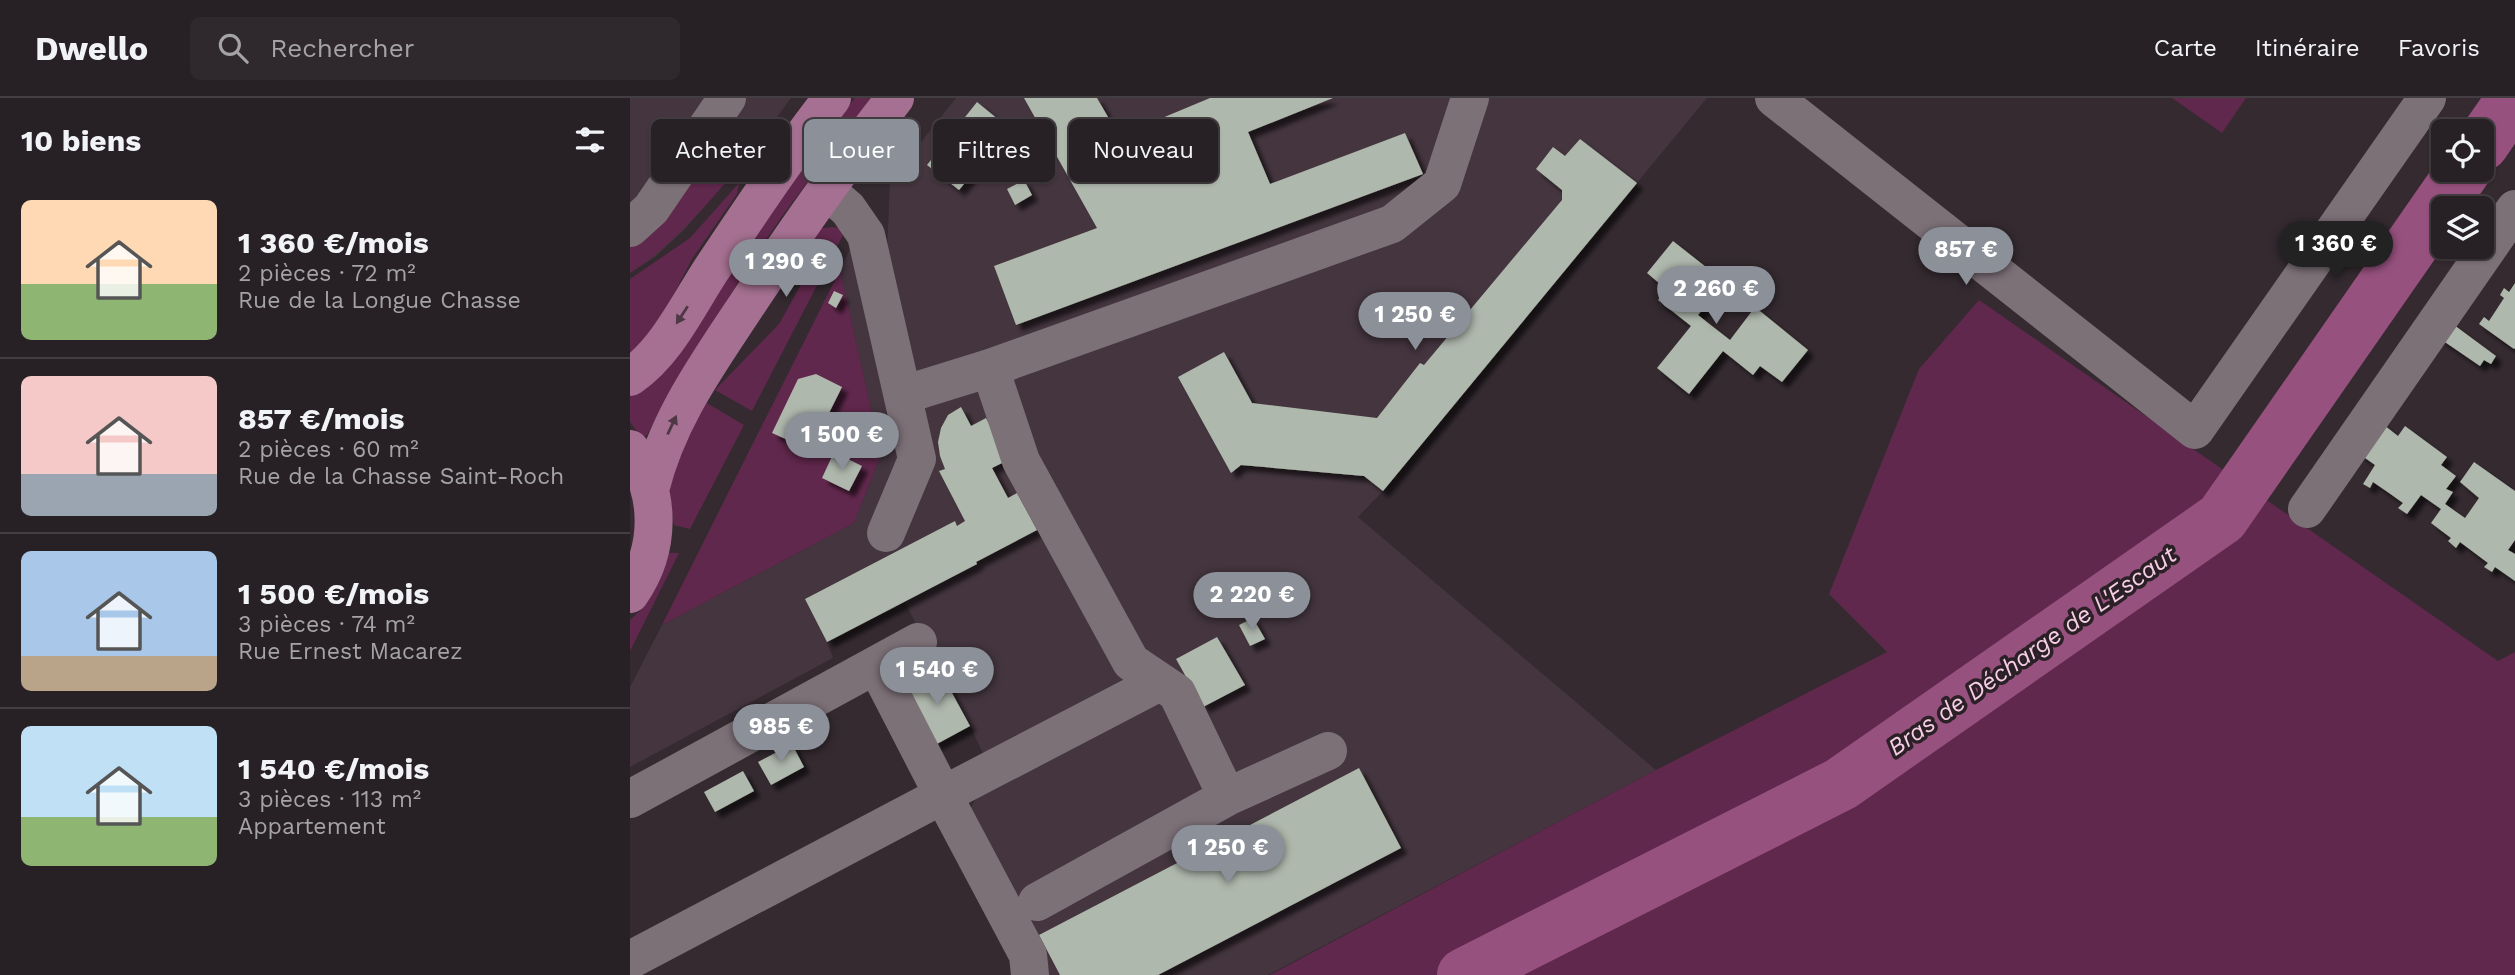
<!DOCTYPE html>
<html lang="fr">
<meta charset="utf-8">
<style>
:root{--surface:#272024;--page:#2f282c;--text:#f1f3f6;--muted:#a4a3a6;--line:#433e41;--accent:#8c9099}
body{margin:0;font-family:"Work Sans",sans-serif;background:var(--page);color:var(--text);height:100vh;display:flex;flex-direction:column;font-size:26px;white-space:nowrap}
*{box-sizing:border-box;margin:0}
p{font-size:23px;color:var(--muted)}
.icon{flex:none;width:38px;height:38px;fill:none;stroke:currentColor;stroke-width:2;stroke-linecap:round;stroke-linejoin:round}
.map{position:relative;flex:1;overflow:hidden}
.sheet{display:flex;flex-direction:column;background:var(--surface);width:630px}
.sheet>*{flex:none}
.banner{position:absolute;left:21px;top:21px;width:665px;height:63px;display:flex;gap:14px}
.tools{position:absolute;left:1801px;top:21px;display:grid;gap:14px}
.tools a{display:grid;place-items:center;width:63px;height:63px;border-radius:10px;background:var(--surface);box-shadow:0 2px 5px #0004,0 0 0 2px var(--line);font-size:35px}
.price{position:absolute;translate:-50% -60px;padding:0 16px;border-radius:24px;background:var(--accent);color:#fff;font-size:23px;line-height:46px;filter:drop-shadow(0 2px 4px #0008)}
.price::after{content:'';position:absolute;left:50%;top:42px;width:21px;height:16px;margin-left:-10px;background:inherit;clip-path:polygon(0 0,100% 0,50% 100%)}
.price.on{background:#222;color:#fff}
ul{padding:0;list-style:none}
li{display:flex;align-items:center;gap:21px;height:175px;padding:0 21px}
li+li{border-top:2px solid var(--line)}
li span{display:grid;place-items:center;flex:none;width:196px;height:140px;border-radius:10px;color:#555}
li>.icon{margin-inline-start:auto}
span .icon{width:84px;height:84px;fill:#fffc;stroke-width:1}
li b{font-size:30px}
h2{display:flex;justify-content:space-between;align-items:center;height:84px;padding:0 21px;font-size:30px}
.pill{padding:0 24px;border-radius:10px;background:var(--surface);box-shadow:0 2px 5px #0004,0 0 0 2px var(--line);font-size:24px;line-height:63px}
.pill.on{background:var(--accent);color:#fff}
header{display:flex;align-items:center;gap:42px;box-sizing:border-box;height:98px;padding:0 35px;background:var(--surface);border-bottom:2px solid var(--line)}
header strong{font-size:33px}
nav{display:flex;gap:38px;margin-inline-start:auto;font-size:24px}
.search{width:490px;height:63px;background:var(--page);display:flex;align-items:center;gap:18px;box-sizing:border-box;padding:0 24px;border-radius:10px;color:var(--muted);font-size:26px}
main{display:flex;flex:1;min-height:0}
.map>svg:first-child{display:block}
.built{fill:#44353e}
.green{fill:#61284d}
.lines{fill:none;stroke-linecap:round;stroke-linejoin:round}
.river{stroke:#97517e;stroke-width:54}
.building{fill:#afb8ad;filter:url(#shadow)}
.minor{stroke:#7d7178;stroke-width:38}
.major{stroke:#a57091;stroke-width:38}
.oneway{fill:#4f3846}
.labels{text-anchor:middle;stroke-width:7;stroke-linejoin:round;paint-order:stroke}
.water-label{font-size:24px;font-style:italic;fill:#f7cee6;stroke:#2a2026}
</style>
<header>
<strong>Dwello</strong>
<div class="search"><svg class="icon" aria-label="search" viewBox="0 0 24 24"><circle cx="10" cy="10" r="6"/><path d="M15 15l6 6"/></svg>Rechercher</div>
<nav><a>Carte</a><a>Itinéraire</a><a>Favoris</a></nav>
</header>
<main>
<section class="sheet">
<h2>10 biens<svg class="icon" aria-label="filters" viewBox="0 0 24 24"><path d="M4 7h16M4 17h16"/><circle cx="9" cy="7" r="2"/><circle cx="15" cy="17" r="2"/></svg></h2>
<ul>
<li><span style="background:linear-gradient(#ffd9b3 60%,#8fb573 0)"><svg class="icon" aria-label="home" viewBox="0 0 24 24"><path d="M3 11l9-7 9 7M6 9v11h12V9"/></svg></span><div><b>1 360 €/mois</b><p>2 pièces · 72 m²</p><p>Rue de la Longue Chasse</p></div></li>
<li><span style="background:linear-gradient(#f6c9c9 70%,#9aa5b1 0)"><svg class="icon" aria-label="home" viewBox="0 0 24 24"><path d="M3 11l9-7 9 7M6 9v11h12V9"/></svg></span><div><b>857 €/mois</b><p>2 pièces · 60 m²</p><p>Rue de la Chasse Saint-Roch</p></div></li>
<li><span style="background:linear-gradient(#a9c7e8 75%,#b9a48a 0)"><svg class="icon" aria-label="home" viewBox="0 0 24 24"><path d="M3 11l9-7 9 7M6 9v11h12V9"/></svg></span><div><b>1 500 €/mois</b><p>3 pièces · 74 m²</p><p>Rue Ernest Macarez</p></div></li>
<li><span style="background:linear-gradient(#bfe0f5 65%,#8fb573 0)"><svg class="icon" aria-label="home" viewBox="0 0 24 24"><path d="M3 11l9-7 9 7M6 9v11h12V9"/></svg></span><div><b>1 540 €/mois</b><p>3 pièces · 113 m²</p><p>Appartement</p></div></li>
</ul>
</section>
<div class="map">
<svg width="1885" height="877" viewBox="0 0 1885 877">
<defs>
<filter id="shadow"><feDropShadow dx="6" dy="6" stdDeviation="2" flood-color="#0009"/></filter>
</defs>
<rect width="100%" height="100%" fill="#342a30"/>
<path class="built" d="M0,0H161L116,61L54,132L25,159L0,175Z
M326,0H1077L753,393L728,419L1026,672L638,877H419L340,728L339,713L346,700L368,687L340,628L275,505L197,544L203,560L0,669V589L32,527L224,425L251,356L210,172L220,151L257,154L260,83Z"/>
<path class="green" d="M225,0H246C208,46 170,91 137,140C95,204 54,270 17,337L12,340L0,324V298Z
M1542,0H1616L1592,35Z
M69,56L103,76C71,113 41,148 0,175V139Z
M109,85L107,96L62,161L34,215L0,260V181L60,140Z
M202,129L211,130L213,137L122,313L85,292L149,226L178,174L170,157L185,131Z
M210,172L251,356L224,425L32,527Z
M1349,202L1868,563L1885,554V877H640L1026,672L1257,554L1199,496L1289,271Z
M75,304L114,327L60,431L44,427L39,397L40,376Z
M39,455H49L0,553V522L13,510Z"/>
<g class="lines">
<path class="river" d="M1852,46L1884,0
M834,877L1211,686L1592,420L1834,72"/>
</g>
<path class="building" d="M394,0H467L489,38L580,0H703L618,34L640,86L775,35L793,76L386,227L364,168L467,130Z
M347,4L380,31L329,92L297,67Z
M950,41L1007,85L753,393L734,378L611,367L601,375L548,279L594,254L622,305L747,320L790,265L794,267L932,102V92L906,71L923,49L935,58Z
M394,82L402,97L385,107L377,91Z
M1043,143L1095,184L1068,217L1100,242L1125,209L1178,252L1152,284L1130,268L1123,277L1093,253L1059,296L1027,270L1061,228L1028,202L1036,191L1017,175Z
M1885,185V250L1884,251L1849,226L1854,219L1859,223L1874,200L1870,197L1874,190L1879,194Z
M204,193L213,197L206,210L198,205Z
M1820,224L1866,258L1861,266L1854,262L1850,268L1809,240Z
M186,276L212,289L199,315L178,323L167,346L142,335L168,281Z
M331,309L341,328L356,320L378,362L362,370L378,400L387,395L407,432L346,464L347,466L197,544L175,501L325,423L327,428L335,423L309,373L315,371L310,358L308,344L311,330L318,317Z
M1750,324L1768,338L1775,328L1817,359L1811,367L1826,378L1816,391L1823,394L1815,406L1835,420L1849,400L1830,384L1844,364L1885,393V442L1878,452L1885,456V483L1865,469L1862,474L1854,469L1858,465L1830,444L1826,450L1818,443L1821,440L1801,425L1811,411L1791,397L1777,416L1768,410L1773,405L1759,395L1743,384L1740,390L1733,386L1745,367L1728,355Z
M204,354L232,368L219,393L192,380Z
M623,520L635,541L620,548L609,527Z
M587,539L615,587L573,609L546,561Z
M309,571L340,628L305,647L274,590Z
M162,646L174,669L141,687L128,664Z
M729,670L771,750L528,877H430L409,837Z
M113,673L124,693L85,714L74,694Z"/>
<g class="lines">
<path class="minor" d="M1144,0L1565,332L1797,0
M196,92L218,111L236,137L287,361L256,435
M0,130L21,111L97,0
M360,270L391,363L501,564L547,595L597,699L698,653
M273,297L360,270L762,126L812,86L840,0
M1677,411L1885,111
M246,567L313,697L530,584
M0,701L288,544
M407,804L597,699
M0,862L313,697L398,857L400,877"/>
<path class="major" d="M0,279C37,253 57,209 81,172C120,114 159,55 202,0
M0,351C32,395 31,452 0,496
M20,392C37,322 77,267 116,208C163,137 212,67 265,0"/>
</g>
<defs><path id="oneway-solid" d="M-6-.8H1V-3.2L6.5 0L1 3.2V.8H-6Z" transform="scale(1.75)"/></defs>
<g class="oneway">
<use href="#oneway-solid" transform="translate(52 217) rotate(123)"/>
<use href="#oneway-solid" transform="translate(42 327) rotate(-65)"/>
</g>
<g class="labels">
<g class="water-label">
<text transform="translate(1402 553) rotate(-35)" y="8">Bras de Décharge de L'Escaut</text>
</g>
</g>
</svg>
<div class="tools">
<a><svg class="icon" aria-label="locate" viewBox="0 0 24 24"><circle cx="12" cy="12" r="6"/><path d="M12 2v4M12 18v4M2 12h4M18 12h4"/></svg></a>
<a><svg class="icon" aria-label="layers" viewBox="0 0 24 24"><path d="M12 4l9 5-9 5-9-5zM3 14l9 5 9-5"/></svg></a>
</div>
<b class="price on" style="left:1706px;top:183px">1 360 €</b>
<b class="price" style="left:1336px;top:189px">857 €</b>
<b class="price" style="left:156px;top:201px">1 290 €</b>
<b class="price" style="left:1086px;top:228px">2 260 €</b>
<b class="price" style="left:785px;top:254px">1 250 €</b>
<b class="price" style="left:212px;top:374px">1 500 €</b>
<b class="price" style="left:622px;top:534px">2 220 €</b>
<b class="price" style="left:307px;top:609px">1 540 €</b>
<b class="price" style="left:151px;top:666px">985 €</b>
<b class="price" style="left:598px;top:787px">1 250 €</b>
<div class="banner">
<a class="pill">Acheter</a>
<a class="pill on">Louer</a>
<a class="pill">Filtres</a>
<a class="pill">Nouveau</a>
</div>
</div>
</main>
